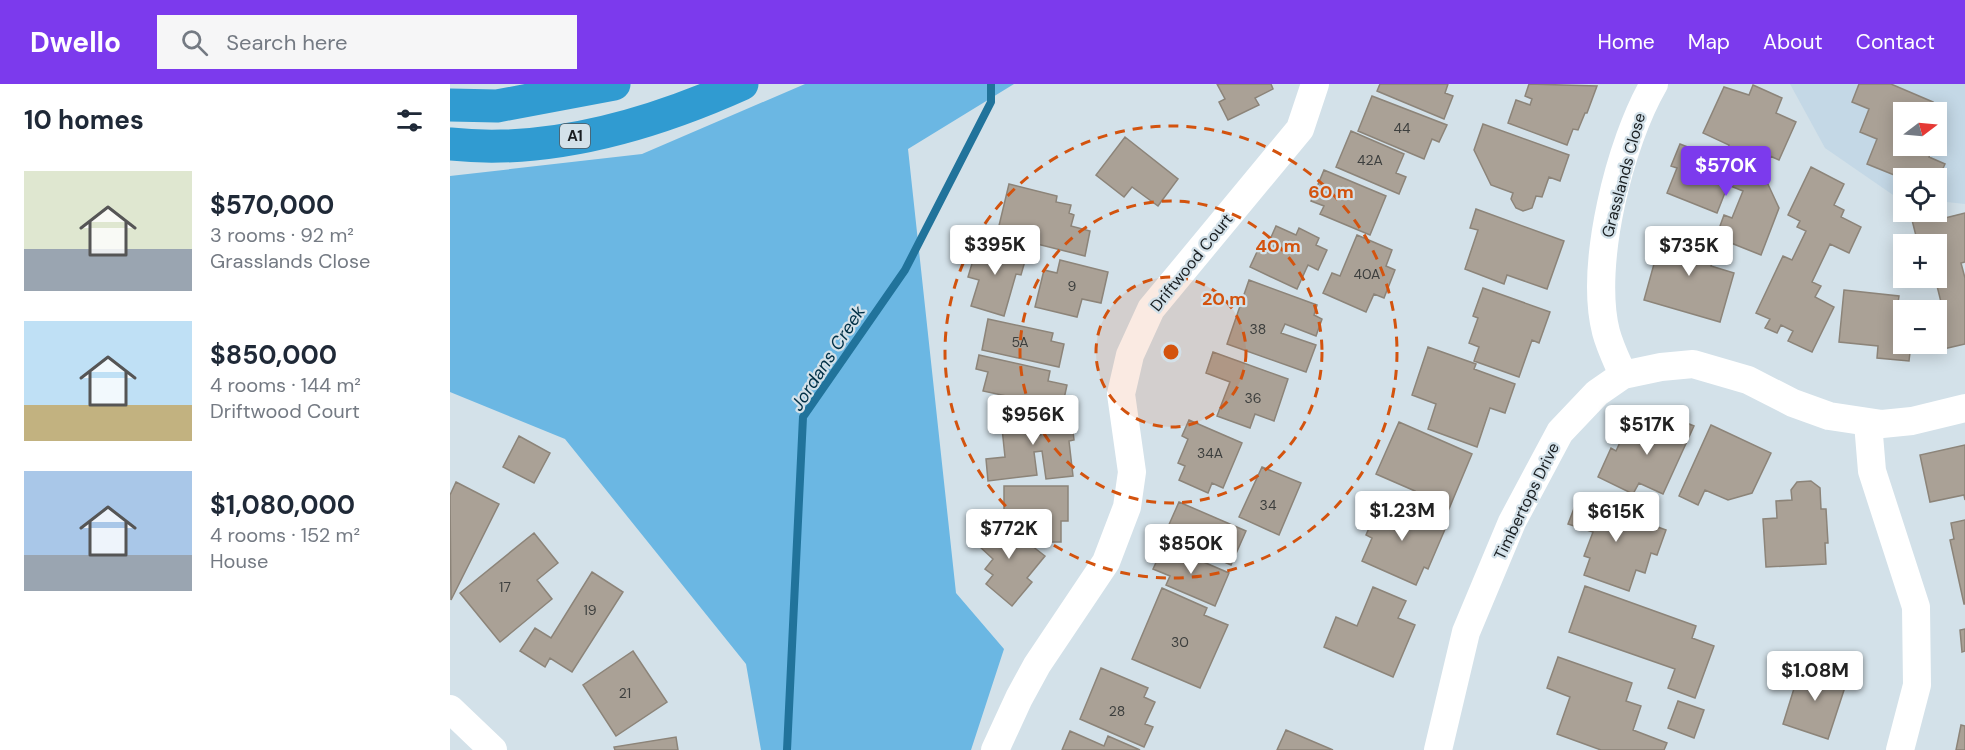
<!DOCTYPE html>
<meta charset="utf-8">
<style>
:root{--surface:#fff;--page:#f6f6f7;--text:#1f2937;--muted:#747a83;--accent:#7c3aed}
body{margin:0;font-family:"DM Sans",sans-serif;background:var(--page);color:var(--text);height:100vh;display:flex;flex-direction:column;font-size:22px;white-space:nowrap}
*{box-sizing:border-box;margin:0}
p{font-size:20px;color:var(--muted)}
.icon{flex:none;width:33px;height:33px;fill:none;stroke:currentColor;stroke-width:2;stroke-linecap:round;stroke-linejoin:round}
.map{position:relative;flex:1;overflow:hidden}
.sheet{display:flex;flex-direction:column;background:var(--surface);width:450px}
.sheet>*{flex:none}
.needle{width:39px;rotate:74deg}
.fabs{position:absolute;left:1443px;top:18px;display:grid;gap:12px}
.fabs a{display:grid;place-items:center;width:54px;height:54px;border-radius:0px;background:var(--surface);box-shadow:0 3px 15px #0003;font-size:30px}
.price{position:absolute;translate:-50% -51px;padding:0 14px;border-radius:6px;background:#fff;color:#222;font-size:20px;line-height:39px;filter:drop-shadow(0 2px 3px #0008)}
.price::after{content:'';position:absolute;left:50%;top:36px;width:18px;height:14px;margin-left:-9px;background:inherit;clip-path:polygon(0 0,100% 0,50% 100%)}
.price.on{background:var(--accent);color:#fff}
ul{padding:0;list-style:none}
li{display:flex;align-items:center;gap:18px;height:150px;padding:0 24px}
li span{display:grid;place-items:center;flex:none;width:168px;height:120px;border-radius:0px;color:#555}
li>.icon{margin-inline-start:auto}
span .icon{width:72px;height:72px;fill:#fffc;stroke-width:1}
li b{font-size:26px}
h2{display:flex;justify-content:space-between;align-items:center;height:72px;padding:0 24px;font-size:26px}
header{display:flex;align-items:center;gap:36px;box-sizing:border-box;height:84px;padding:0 30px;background:var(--accent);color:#fff}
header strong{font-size:28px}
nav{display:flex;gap:33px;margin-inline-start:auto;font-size:21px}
.search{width:420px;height:54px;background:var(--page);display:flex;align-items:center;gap:15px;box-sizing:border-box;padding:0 21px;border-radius:0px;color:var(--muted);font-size:22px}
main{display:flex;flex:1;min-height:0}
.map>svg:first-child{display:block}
.built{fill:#c4d8e6;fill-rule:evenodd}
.green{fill:#6bb7e3}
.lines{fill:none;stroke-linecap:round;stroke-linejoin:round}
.stream{stroke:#21739b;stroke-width:8}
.building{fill:#aaa196;stroke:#8c8479;stroke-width:1.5}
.street{stroke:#fff;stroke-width:28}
.highway{stroke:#309bd1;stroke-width:33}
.ring{fill:none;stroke:#d3530e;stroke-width:3;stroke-dasharray:10 8}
.labels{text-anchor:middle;stroke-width:4.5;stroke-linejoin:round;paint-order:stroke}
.number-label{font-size:14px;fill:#3d3f3e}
.shield{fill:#d3e1e9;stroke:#51585d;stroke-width:1.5}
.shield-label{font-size:15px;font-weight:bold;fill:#191e21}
.street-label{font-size:16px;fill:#191e21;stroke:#d3e1e9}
.water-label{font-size:18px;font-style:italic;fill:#003046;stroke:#d3e1e9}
.centre{fill:#d3530e;stroke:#d3e1e9;stroke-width:3}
.ring-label{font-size:18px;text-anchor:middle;font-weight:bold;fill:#d3530e;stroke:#d3e1e9;stroke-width:4.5;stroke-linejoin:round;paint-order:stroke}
</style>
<header>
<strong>Dwello</strong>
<div class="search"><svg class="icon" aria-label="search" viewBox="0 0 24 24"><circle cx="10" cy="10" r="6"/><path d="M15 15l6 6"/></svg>Search here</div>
<nav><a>Home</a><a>Map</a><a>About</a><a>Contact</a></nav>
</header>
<main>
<section class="sheet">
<h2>10 homes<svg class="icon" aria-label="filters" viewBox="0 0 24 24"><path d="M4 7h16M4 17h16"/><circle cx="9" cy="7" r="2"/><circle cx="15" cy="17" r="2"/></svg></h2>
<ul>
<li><span style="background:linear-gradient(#dfe7d0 65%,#9aa5b1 0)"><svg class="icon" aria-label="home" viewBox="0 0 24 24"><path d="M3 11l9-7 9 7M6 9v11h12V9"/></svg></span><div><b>$570,000</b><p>3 rooms · 92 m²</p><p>Grasslands Close</p></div></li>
<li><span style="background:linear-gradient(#bfe0f5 70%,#c2b280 0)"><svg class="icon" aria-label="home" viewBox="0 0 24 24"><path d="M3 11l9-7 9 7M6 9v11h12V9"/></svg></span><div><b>$850,000</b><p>4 rooms · 144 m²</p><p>Driftwood Court</p></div></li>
<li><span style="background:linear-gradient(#a9c7e8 70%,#9aa5b1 0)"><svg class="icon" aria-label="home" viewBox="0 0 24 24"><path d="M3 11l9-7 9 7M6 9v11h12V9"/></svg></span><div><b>$1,080,000</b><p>4 rooms · 152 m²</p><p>House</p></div></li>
</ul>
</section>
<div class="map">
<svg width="1515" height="666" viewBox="0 0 1515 666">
<rect width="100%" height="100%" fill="#d3e1e9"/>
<path class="built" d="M1340,0H1515V120L1487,117L1486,94H1454L1453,114L1446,113L1375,64ZM1454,28H1486V62H1454Z"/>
<path class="green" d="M355,0H564L458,65L506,509L554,565L521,666H311L296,580L115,355L0,308V92L192,70Z"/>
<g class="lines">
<path class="stream" d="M337,666L353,333L455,186L541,18V0"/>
</g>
<path class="building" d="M767,0H821L823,5L805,14L809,21L778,36L769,18L775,15Z
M930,0H998L995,9L1003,12L994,35L927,7Z
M1079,0L1147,2L1137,29H1135L1128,46L1123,45L1117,61L1058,39L1066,16L1080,21L1082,15L1075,12Z
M1409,0H1441L1483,18L1479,28H1454V62H1484L1479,73L1495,80L1486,100V94L1454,95L1417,80L1427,55L1410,48L1419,25L1402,18Z
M1303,1L1332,14L1326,29L1346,38L1329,76L1320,72L1313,87L1275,69L1279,61L1253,49L1274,3L1299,11Z
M922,12L997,41L989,58L982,55L974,75L908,47Z
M1033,40L1119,71L1110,97L1099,93L1092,113L1086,112L1082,124L1073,127L1066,124L1061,115L1063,109L1041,101L1024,66Z
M901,47L954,70L946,89L956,93L949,110L886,83Z
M675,53L728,95L708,122L682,103L674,113L646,91Z
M1230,60L1306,90L1310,99L1316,96L1329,124L1311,171L1266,153L1274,131L1282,134L1293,107L1278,101L1267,129L1217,109L1227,84L1221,82Z
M1361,83L1394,100L1384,121L1394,126L1391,133L1411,143L1399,169L1380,160L1362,198L1371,202L1365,213L1384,223L1362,268L1338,257L1343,247L1331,241L1327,249L1315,244L1320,235L1306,229L1333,172L1342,176L1356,147L1347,143L1350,137L1338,131Z
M874,86L936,112L920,151L870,130L874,122L861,117Z
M559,100L607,112L606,118L621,121L619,129L624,131L621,142L640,147L635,172L547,150Z
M1026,125L1114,157L1097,205L1057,191L1054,200L1015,185L1028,146L1020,144Z
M1460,128H1485L1487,136L1515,129V178L1511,179L1515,194V260L1489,266L1486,239H1491L1488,227L1493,226L1485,194L1486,160H1468Z
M826,142L846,151L849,144L869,154L866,161L877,166L868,186L858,181L847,205L800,183L812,157L818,160Z
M1214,144L1268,159L1261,182L1284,189L1270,238L1194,216Z
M907,151L942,166L936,182L945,186L934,214L924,210L916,228L873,209L882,189L890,192Z
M529,156L577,170L571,191L566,190L554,232L521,222L529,196L518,193Z
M610,176L658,188L651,219L632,215L627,233L585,223L594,186L607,189Z
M799,196L867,221L864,231L872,235L866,252L835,240L831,249L866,261L856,288L777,260Z
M1033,204L1100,228L1089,259L1082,256L1069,293L1024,277L1029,263L1019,259L1028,234L1023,232Z
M1394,206L1449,212L1447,227L1454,228V260H1461L1459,277L1427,274L1428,262L1389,258Z
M538,235L603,249L601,257L614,260L609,283L532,266Z
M978,263L1026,280L1024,285L1065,300L1055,329L1040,324L1027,363L978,345L986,320L962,311Z
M763,268L838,295L824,337L805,330L800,344L767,332L780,298L756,289Z
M529,271L600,287L598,297L617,301L612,324L533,307L538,288L526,285Z
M582,321L586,352L591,351L589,334L621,330L624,356L619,357L623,392L596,395L592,367L584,368L587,391L538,397L536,375L555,373L550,325Z
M1211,332L1225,339L1227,335L1244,342L1213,410L1189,399L1183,410L1148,393L1161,364L1166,367L1177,343L1184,346L1197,344L1199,340L1206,343Z
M739,336L792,359L773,404L762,399L758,409L729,396L735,382L728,379L738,355L732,352Z
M949,338L1022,370L996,432L961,417L965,407L926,390Z
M1261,341L1321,369L1302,409L1278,416L1255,406L1248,421L1229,412Z
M69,352L100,369L84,399L53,383Z
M1515,361V416L1514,411L1480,418L1470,371Z
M812,383L851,399L829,451L789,433Z
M1361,397L1370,404L1371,425H1376L1378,459H1375L1376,480L1316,483L1313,435L1327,434L1326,417L1342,416L1341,406L1347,398Z
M6,398L49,420L1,516L0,411Z
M554,402H618V437H611V458H580V434H554Z
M1128,414L1216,446L1207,471L1201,469L1195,489L1186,486L1179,507L1134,491L1140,474L1134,472L1143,448L1118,440Z
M932,415L996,443L978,485L974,483L966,501L912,477L922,454L916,451Z
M729,418L796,447L781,481L747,466L750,459L717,445Z
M542,431L595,472L577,494L582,498L562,522L536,500L543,491L535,485L543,475L530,463L538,453L529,446Z
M1515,436V520H1514L1500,456L1504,455L1501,439Z
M84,449L108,479L87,496L102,515L50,558L10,509Z
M714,461L779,489L765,522L716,501L720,492L703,485Z
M142,488L173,508L122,588L100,574L95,583L70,567L85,544L101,554Z
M1135,502L1246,542L1242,554L1264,562L1245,614L1218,604L1225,585L1119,548Z
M923,503L956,517L948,534L965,541L943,593L874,563L886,533L907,542Z
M712,504L757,524L754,531L778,541L750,604L682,575Z
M1515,545V567L1512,568L1510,546Z
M183,567L217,618L166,652L133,601Z
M1108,573L1182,599L1176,617L1191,622L1183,646L1217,659L1214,666H1151L1107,650L1120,613L1097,604Z
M1351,582L1397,597L1378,655L1333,640Z
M651,584L698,604L694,613L705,618L695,640L703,643L694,663L630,635Z
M1228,617L1254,626L1244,654L1218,644Z
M1511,641L1515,642V666H1506Z
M836,646L883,666H827Z
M620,647L654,662L658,652L690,666H612Z
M226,653L228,666H165L164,663Z"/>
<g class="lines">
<path class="street" d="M1173,291C1167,277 1160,263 1156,248C1139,181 1170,58 1204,0
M1418,339L1422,387L1466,523L1467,601L1450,666
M0,625L43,666
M545,666L569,614L587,581L656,478L677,423L682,388L671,310L680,271L701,225L850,45L865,0
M988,666L1016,548L1062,438L1110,348L1147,309L1173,291L1211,283L1243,280L1298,296L1343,319L1379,332L1432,340L1462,337L1515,324"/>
<path class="highway" d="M0,21L47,22L164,0
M0,60C99,71 203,40 292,0"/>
</g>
<circle cx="721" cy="268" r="75" fill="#d3530e" fill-opacity=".12"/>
<g class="ring">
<circle cx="721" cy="268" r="75"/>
<circle cx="721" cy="268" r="151"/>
<circle cx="721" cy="268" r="226"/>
</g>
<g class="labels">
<g class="number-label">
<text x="952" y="49">44</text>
<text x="920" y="81">42A</text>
<text x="917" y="195">40A</text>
<text x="622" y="207">9</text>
<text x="808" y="250">38</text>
<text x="570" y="263">5A</text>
<text x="803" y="319">36</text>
<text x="760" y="374">34A</text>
<text x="818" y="426">34</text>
<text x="55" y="508">17</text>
<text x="140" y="531">19</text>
<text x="730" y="563">30</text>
<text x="175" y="614">21</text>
<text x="667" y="632">28</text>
</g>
<rect class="shield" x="110" y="40" width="30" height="24" rx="4.5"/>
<g class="shield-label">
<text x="125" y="57">A1</text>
</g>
<g class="street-label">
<text transform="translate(1173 91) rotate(-75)" y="6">Grasslands Close</text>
<text transform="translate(741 178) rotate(-51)" y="6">Driftwood Court</text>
<text transform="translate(1076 417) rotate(-64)" y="6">Timbertops Drive</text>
</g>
<g class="water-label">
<text transform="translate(378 274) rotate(-57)" y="6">Jordans Creek</text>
</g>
</g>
<circle cx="721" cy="268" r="9" class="centre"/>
<g class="ring-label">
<text x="881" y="114">60 m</text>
<text x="828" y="168">40 m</text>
<text x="774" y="221">20 m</text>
</g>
</svg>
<div class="fabs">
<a><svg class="needle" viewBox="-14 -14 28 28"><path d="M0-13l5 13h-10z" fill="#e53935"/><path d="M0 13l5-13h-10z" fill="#747a83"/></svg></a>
<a><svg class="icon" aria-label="locate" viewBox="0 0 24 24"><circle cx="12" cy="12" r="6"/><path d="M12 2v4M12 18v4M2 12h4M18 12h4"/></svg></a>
<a>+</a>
<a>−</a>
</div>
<b class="price on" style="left:1276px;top:113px">$570K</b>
<b class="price" style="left:545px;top:192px">$395K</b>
<b class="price" style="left:1239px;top:193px">$735K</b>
<b class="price" style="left:583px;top:362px">$956K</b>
<b class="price" style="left:1197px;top:372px">$517K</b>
<b class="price" style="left:952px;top:458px">$1.23M</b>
<b class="price" style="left:1166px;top:459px">$615K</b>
<b class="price" style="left:559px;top:476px">$772K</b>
<b class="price" style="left:741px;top:491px">$850K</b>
<b class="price" style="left:1365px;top:618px">$1.08M</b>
</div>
</main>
